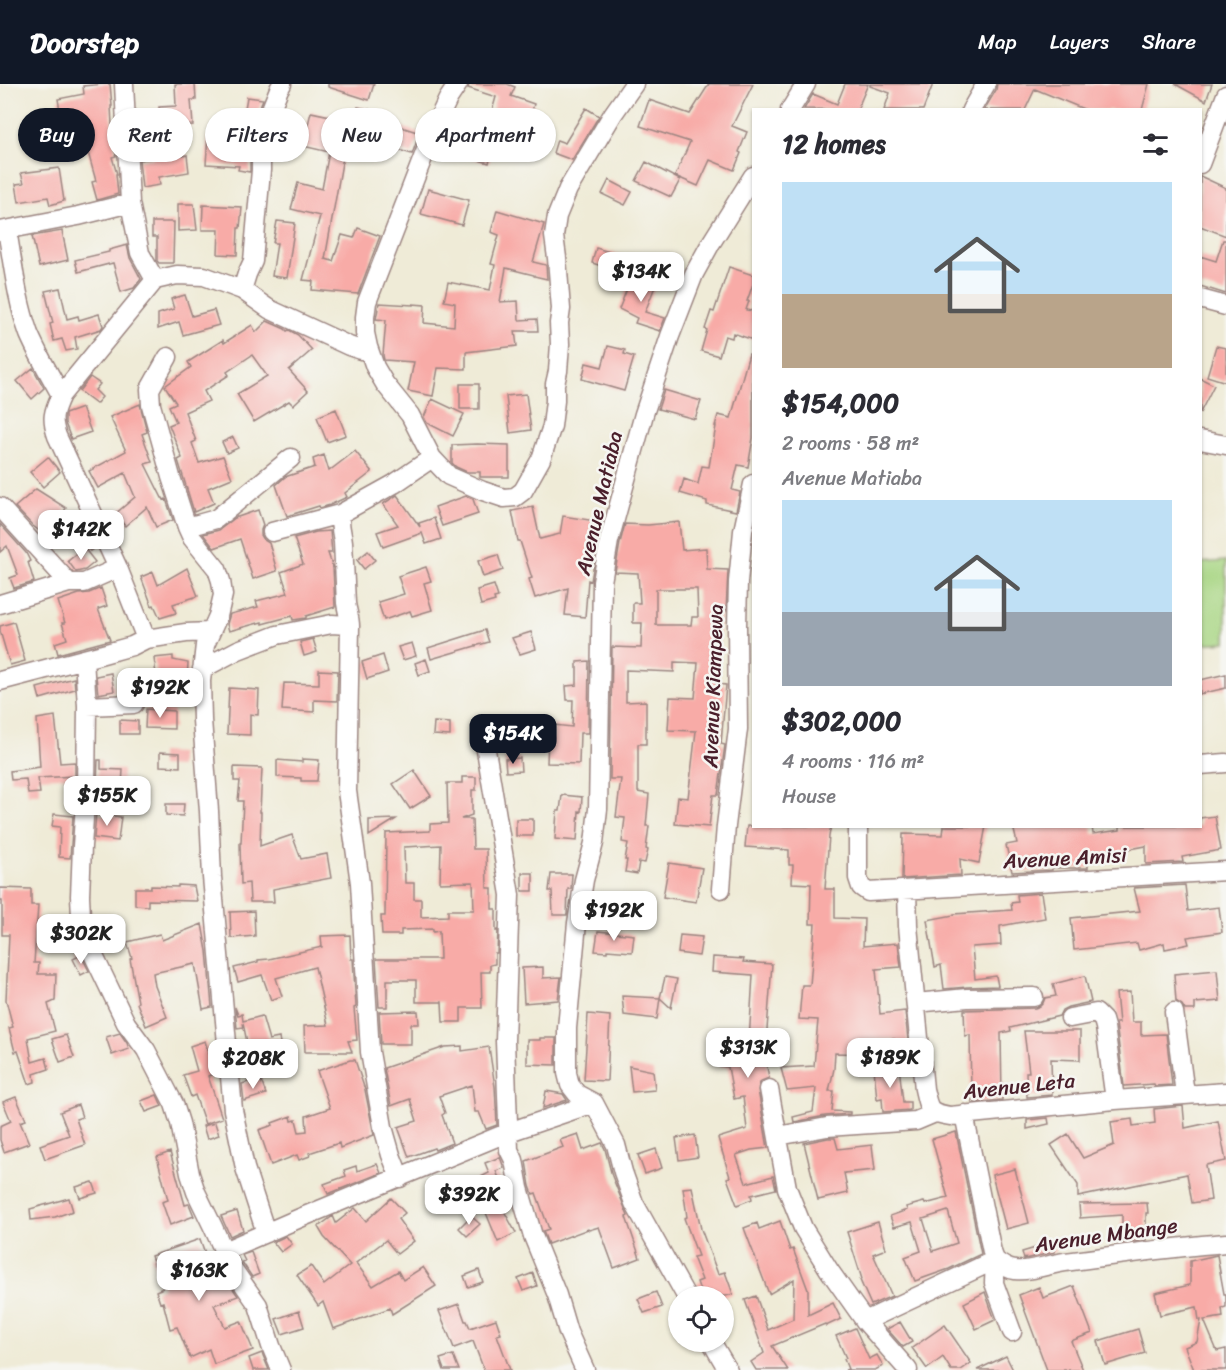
<!DOCTYPE html>
<meta charset="utf-8">
<style>
:root{--surface:#fff;--page:#f2f2f3;--text:#2b2b33;--muted:#7c7c81;--accent:#111827}
body{margin:0;font-family:Sriracha,sans-serif;background:var(--page);color:var(--text);height:100vh;display:flex;flex-direction:column;font-size:22px;white-space:nowrap}
*{box-sizing:border-box;margin:0}
p{font-size:20px;color:var(--muted)}
.icon{flex:none;width:33px;height:33px;fill:none;stroke:currentColor;stroke-width:2;stroke-linecap:round;stroke-linejoin:round}
.map{position:relative;flex:1;overflow:hidden}
.details{position:absolute;left:752px;top:24px;width:450px;height:720px;display:flex;flex-direction:column;background:var(--surface);border-radius:0px;box-shadow:0 2px 4px #0004}
.details>*{flex:none}
.banner{position:absolute;left:18px;top:24px;width:570px;height:54px;display:flex;gap:12px}
.tools{position:absolute;left:668px;top:1202px;display:grid;gap:12px}
.tools a{display:grid;place-items:center;width:66px;height:66px;border-radius:50%;background:var(--surface);box-shadow:0 2px 4px #0004;font-size:30px}
.price{position:absolute;translate:-50% -51px;padding:0 14px;border-radius:12px;background:#fff;color:#222;font-size:20px;line-height:39px;filter:drop-shadow(0 2px 3px #0008)}
.price::after{content:'';position:absolute;left:50%;top:36px;width:18px;height:14px;margin-left:-9px;background:inherit;clip-path:polygon(0 0,100% 0,50% 100%)}
.price.selected{background:var(--accent);color:#fff}
ul{padding:0;list-style:none}
li{display:grid;align-content:center;gap:12px;height:318px;padding:0 30px}
li span{display:grid;place-items:center;height:186px;border-radius:0px;color:#555}
li>.icon{margin-inline-start:auto}
span .icon{width:108px;height:108px;fill:#fffc;stroke-width:1}
li b{font-size:26px}
h2{display:flex;justify-content:space-between;align-items:center;height:72px;padding:0 30px;font-size:26px}
.pill{padding:0 21px;border-radius:27px;background:var(--surface);box-shadow:0 2px 4px #0004;font-size:21px;line-height:54px}
.pill.selected{background:var(--accent);color:#fff}
header{display:flex;align-items:center;gap:36px;box-sizing:border-box;height:84px;padding:0 30px;background:var(--accent);color:#fff}
header strong{font-size:28px}
nav{display:flex;gap:33px;margin-inline-start:auto;font-size:21px}
.map>svg:first-child{display:block}
.green{fill:#a7d582;stroke:#787a56;stroke-width:1.5}
.building{fill:#f8aba7;fill-rule:evenodd}
.lines{fill:none;stroke-linecap:round;stroke-linejoin:round}
.street-casing{stroke:#9c8581;stroke-width:21}
.street{stroke:#fff;stroke-width:18}
.labels{text-anchor:middle;stroke-width:5;stroke-linejoin:round;paint-order:stroke}
.street-label{font-size:21px;fill:#4a1f2b;stroke:#f6f6f2}
</style>
<header>
<strong>Doorstep</strong>
<nav><a>Map</a><a>Layers</a><a>Share</a></nav>
</header>
<div class="map">
<svg width="1226" height="1286" viewBox="0 0 1226 1286">
<rect width="100%" height="100%" fill="#f6f6f2"/>
<filter id="ink" filterUnits="userSpaceOnUse"><feTurbulence type="fractalNoise" baseFrequency=".0167" numOctaves="2"/><feDisplacementMap in="SourceGraphic" scale="12" xChannelSelector="R" yChannelSelector="G"/><feConvolveMatrix kernelMatrix="1 2 1 2 8 2 1 2 1" color-interpolation-filters="sRGB"/></filter>
<filter id="wash" filterUnits="userSpaceOnUse"><feTurbulence type="fractalNoise" baseFrequency=".008" numOctaves="4" result="noise"/><feDisplacementMap in="SourceGraphic" scale="24" xChannelSelector="R" yChannelSelector="G"/><feGaussianBlur stdDeviation="1.35" result="paint"/><feColorMatrix in="noise" values="0 0 0 0 0 0 0 0 0 0 0 0 0 0 0 0 0 1.4 0 .05"/><feComposite in="paint" operator="in"/></filter>
<g filter="url(#wash)">
<rect width="100%" height="100%" fill="#efebd7"/>
<path class="green" d="M1226,477V558L1200,560V479Z"/>
<g id="blocks">
<path class="building" d="M104,0H110L112,22H111L112,41L116,72L112,73L117,90H116L118,110L97,116L92,98L96,97L86,61H65L60,39L62,38L58,15L84,10L83,2Z
M175,0H195L196,16H191L193,41L182,42L183,72L187,71L189,88L159,93L160,101L142,104L139,76L153,74V61H162L159,23L176,22Z
M328,0H374L369,16L328,3Z
M469,0H507L515,3L511,12L534,20L526,49L523,48L519,70L493,65L489,79L448,67L453,52L456,53L462,34L488,41L496,13L468,4Z
M709,0H753L732,42L747,48L739,68L741,69L734,86L710,76L698,102L675,92L690,58L640,42L649,16L690,30Z
M845,0H868L857,26L804,25L813,10L837,20Z
M870,0H933L923,26H884L890,9L870,2Z
M997,0H1149L1142,26H1086L1035,5L1025,26H984L996,6Z
M1175,0H1212L1206,17Z
M247,13L263,15L256,32L244,30Z
M358,23L391,30L389,39L420,49L412,70L385,62L382,73L345,62L325,175L333,177L342,151L354,154L358,144L380,152L358,210L312,206L313,197L303,196L320,132L291,125L298,99L322,105L329,68L303,62L311,28L354,37Z
M586,24L599,32L572,76L553,69L557,56L565,59Z
M208,52L227,53V59L250,63V88L238,86L239,82L206,80Z
M646,78L680,96L671,113L636,97Z
M59,84L64,117L50,121L48,113L19,118L16,100L24,99L21,89Z
M1200,92L1226,104V152L1200,142Z
M609,96L632,108L625,121L602,110Z
M428,105L469,116L462,141L421,130Z
M178,120H194L197,146L178,147Z
M203,121L242,123L240,144H238L237,171L218,170L219,146H202Z
M497,126L544,140L533,178L546,181L547,195L534,192V191L506,184L500,218L518,217L519,236L537,235L538,247H515L517,262L466,268V285L438,284L433,312L408,307L414,278L384,276L383,271L386,236L376,235L379,219L413,221V220L425,221L424,239L454,242L455,219L444,217L448,198L490,206L495,181L491,180L499,151L491,148Z
M277,137L295,139L287,194L272,192L277,159H273Z
M152,138H174L173,179H159L157,177V153H152Z
M62,147L68,176L39,183L32,152Z
M1223,156H1226V210L1200,202V172L1216,177Z
M127,161L130,174L141,195L134,204L121,208L113,179L78,188L75,176L109,168V166Z
M596,164L623,172L618,187L592,179Z
M729,183L753,191V200L747,217H749L746,226L753,227V256L733,249L732,254L725,252L719,272L701,267L707,246L705,245L711,227L714,228Z
M633,190L656,200L645,228L665,234L660,247L635,239L637,234L619,225Z
M60,204L67,235L78,232L79,236L99,230L103,242L101,245L75,253L77,265L66,267L62,255L54,257L50,240L53,239L45,207Z
M185,211L192,232L214,226L219,241L183,251L179,238L158,245V230L174,225L171,215Z
M267,237L285,245L287,247L289,246L298,251L312,266L289,286L308,307L293,321L289,317L254,338L237,310L267,292L252,271L227,288L229,291L204,307L209,317L185,328L196,357L192,359L199,379L223,372L232,394L208,404L214,419L194,428L178,376L182,374L169,341L176,338L169,322L176,319L165,302L191,283L188,278L223,256L224,259L252,241L256,248Z
M608,262L625,266L624,270L634,273L624,307L582,295L586,279L602,283Z
M1216,262L1226,264V298L1207,292Z
M749,270L753,271V354L748,383L738,381L732,406L740,408L736,427L707,421V417L680,409L684,395L698,400L702,382L709,383L716,342H715L718,331L731,334Z
M33,284L44,304L32,315L17,297Z
M90,293L100,300L95,306L102,313L96,320L79,307Z
M1200,294L1214,301L1200,329Z
M460,300H479V325H460Z
M664,306L701,317L695,335L658,325Z
M526,310L531,346L510,349L506,312Z
M432,315L464,330L453,352L427,339L424,333Z
M140,320L147,348L142,350L152,378L145,380L162,414H163L164,416L166,415L173,436L156,443L147,423L125,442L115,430L135,413L125,389L98,404L89,387L126,367L110,333Z
M82,324L91,348L71,355L65,339V330Z
M336,325L346,351L327,358L317,333Z
M233,353L238,364L227,369L222,358Z
M477,360L509,361V393H480V388H467L456,383L452,379V361Z
M355,367L372,388L345,409L347,413L330,421L320,424L319,422L287,432L276,401L285,393L315,383L313,375L324,371L329,387Z
M48,373L60,388L43,403L30,388Z
M36,405L66,424L58,438L56,437L46,452L33,442L15,423Z
M397,411L420,443L419,439L434,434L441,455L426,460L422,449L383,463L377,448L398,441L383,420Z
M466,412L473,415L478,430L442,442L435,423Z
M533,423L540,455L560,450L563,432L603,438L598,455L591,497L588,496L585,533L565,531L568,504L535,514L529,495L532,494L520,457H518L512,427Z
M258,426L263,441L261,446V451L264,456L269,459L277,487L253,495L240,455L214,464L203,450L219,446L235,434Z
M679,438L682,466L706,464L707,485L728,486L726,527H720L716,600L726,601L721,660L725,661L718,711H713L709,743L675,740L678,713L688,714L696,647L668,646L670,613L695,614L698,579L674,578V588L626,586V618L646,617V660H638V708L649,710L646,742H649L646,765L648,766L645,779L639,778L637,790L625,788L627,776H625L628,759L622,758L625,734L616,733L621,695H610L612,563L641,564L642,539H633V519H640L638,489L615,488L620,459L625,440L648,441ZM656,505H697L698,533H692L691,541H656Z
M0,440L26,469L30,477L28,478L34,498L14,504L10,494L18,491L7,462L0,468Z
M330,447L332,469H328L333,484L335,523L306,532V534L293,536L292,532L262,540V538L229,547L227,540L230,530L258,523L256,517L288,509L281,488L303,480L294,454L316,448Z
M90,449L96,463L90,467L81,456Z
M84,464L95,478L85,486L76,488L68,477Z
M368,467L375,476L364,485L357,476Z
M498,471L503,486L483,493L478,477Z
M426,483L431,497L424,499L432,526L412,532L410,527L384,536L378,518L404,510L398,492Z
M187,484L198,512L173,520L176,529L160,534L154,521L152,522L141,493L153,488L158,501Z
M494,501L498,513L494,514L495,517L481,521L477,506Z
M101,504L107,522L98,525L110,556L58,570L55,559L67,555L62,539H65L58,517L79,510L89,509Z
M14,538L25,577L10,581L0,547V542Z
M485,546L489,558L431,575L428,564Z
M531,548L536,565L520,570L512,554Z
M313,555L317,568L304,572L300,558Z
M412,559L416,572L403,576L398,563Z
M383,571L388,588L367,595L362,578Z
M173,572V576L188,579L186,609H167L168,598L157,599L154,574Z
M426,575L430,587L419,591L415,579Z
M589,577L588,649H580L579,680L547,679L548,654H553L554,641L572,643L573,616H567L566,602L577,601V578Z
M319,586L338,587L337,617L314,616V628L282,626L284,599L319,600Z
M111,589L114,607L98,610L96,592Z
M1226,590V604L1200,610V596Z
M74,594L75,605L40,615L37,604Z
M229,604L259,606L258,631L250,630V651L227,650Z
M146,625L174,627V645L145,644Z
M55,632L60,679L75,678V692L38,694L40,709L28,710L26,695L11,696L10,687L40,683L37,635Z
M120,636L138,637V650H120Z
M434,638L450,639V652L433,651Z
M160,668L180,669V683L160,682Z
M520,674L521,687L506,688L505,675Z
M302,675L319,676L317,697H301V694L277,693V676L302,678Z
M98,676H101V685L123,686L122,701L97,700Z
M234,683L262,684L260,728H261L260,762L292,751L301,775L327,770L331,794L273,805L274,818H250L249,799L241,800L240,759H241L243,717H238L240,697H234Z
M414,686L431,712L410,725L393,700Z
M462,693H476V706H472V731L461,735H472L473,765H486L487,804H492V825H496V847L498,846L497,869H495V880L490,881V888H481L482,924H461V938H443L442,918H416V896H387V923H379L376,875H440L439,847L433,848V845L401,846V851H382L381,832H385L386,749L430,747V740L448,739L447,699H462ZM441,761L440,799L473,798L474,826H448V832L421,833V815H414V799H405L404,763Z
M562,711L582,713L581,728L579,727L577,757L555,755L557,727H560Z
M166,720H184L183,732L166,731Z
M54,730L73,732L70,774L59,773L60,743L52,742Z
M96,730L121,733L118,757L94,754Z
M1215,732L1221,766L1182,773L1183,778L1146,780V762L1088,773V784H1052V786L1012,788L1006,761L1017,759L1013,742H1092L1093,750L1120,746V742H1200V734Z
M396,735L369,752V736Z
M516,735H533V752H516Z
M747,742H831L829,752L825,805H835V834L864,835L863,862L898,859L901,883L876,885L880,930L905,927L909,966L895,968L894,955L871,957V970L835,969L834,985L829,1007H834L832,1027L850,1028V1030L825,1032L794,1038L793,1033L813,1028L816,1004L787,1007L781,984L814,982L818,936L799,935L802,901H810L815,840H810L811,800L792,799L793,781H789V766L745,763Z
M944,742H986L979,779L960,775L961,791L902,795L903,750L943,751Z
M669,779L702,784L696,818L663,813Z
M522,789H533V807H522Z
M551,790H572L571,805H568L567,831H553L552,807H549Z
M178,801L194,802L197,817L148,816V822L135,821V804H151V802L178,803Z
M1185,801L1188,827L1219,823L1222,848L1187,853L1189,860L1165,865L1164,859L1139,866L1137,859L1074,866L1071,834L1140,827L1134,804Z
M0,804L31,805V821H38L34,879H39L38,890H56L55,917L48,920L55,947L28,954L32,978L46,974L49,985L34,990L35,998L29,1000L18,967L15,968L9,944L13,943L6,916L9,851H2V817H0Z
M1041,809L1045,834L1000,842L1001,861L972,863L975,895L996,892L998,902L967,903L944,905L941,881L935,883L927,836L954,831V830L1012,826L1011,819L1018,818L1017,811Z
M254,827L255,852L231,854L230,828Z
M202,840L207,867L212,923L203,925L195,880L153,889L155,902L167,933L146,942L137,919L138,918L130,875L132,874L127,858L160,850L162,856Z
M598,847L634,851L632,868L607,866V868L595,867Z
M350,851L351,875H353L356,923L354,924L357,956L348,957L352,968H305L304,942L328,941L315,883L276,894L282,912L271,916L262,891L238,898L234,884L258,878V876L269,875L322,863L321,852Z
M680,851L702,853L699,872L678,869Z
M81,871L89,887L81,891L73,875Z
M713,873L744,875L743,878L772,880L765,972L769,994L761,997L759,1001L758,1006L768,1064L751,1066L736,1071L746,1099L773,1092L776,1105L751,1111L752,1115L737,1121L727,1094L730,1093L718,1054L747,1045L743,1013L734,1015L728,983L720,982L722,970L748,974L753,891L712,888Z
M543,883V894L561,893L558,916L524,919L522,884Z
M1217,886L1220,917L1195,919V926H1185L1182,921L1176,917L1174,890Z
M1085,892L1091,918L1068,923L1062,926L1059,932L1010,944L1011,947L1001,949L1002,1016L972,1019L971,1009L970,951L965,952L964,926L1035,924L1040,922L1043,919L1045,914L1056,912L1053,900Z
M665,893L677,895L671,924L660,914L657,935L624,931L622,912L660,914Z
M1130,908L1132,938H1141V951L1166,950L1172,1001L1155,1002L1154,1000L1124,1002L1116,939H1119L1116,909Z
M235,923L238,931L242,930L243,937L262,932L269,956L279,954L284,980L253,987L243,939L244,943L237,944Z
M418,927L419,940H411V960H381L379,928Z
M588,930L610,932L607,997L584,996Z
M1024,947H1080V976L1051,975L1052,1011L1027,1013L1026,988H1029Z
M120,949L127,959L129,965L112,971L106,953Z
M66,951L74,973L60,978L52,955Z
M540,954H556V981L527,980V956H540Z
M205,957L210,975L216,973L217,975L218,988L208,992L222,1034L205,1040L195,1011L191,1013L183,991L197,987L190,962Z
M462,962V967L489,963L495,1003L497,1041L486,1045L479,1028H475L472,1001L439,1012L445,1029L442,1031L452,1059L435,1066L434,1064L409,1073L398,1043L417,1037L410,1015L391,1022L384,984L445,963Z
M350,976H355L365,1006L374,1051L340,1064L339,1059L309,1069L310,1072L299,1076L297,1071L271,1081L259,1046L273,1041L272,1039L291,1032L292,1037L296,1036L299,1048L307,1047L306,1032L330,1024L317,987Z
M629,982L653,987L655,1006L632,1008Z
M899,982L903,1018H910V1026L883,1028L882,1014L877,1015L874,985Z
M260,994L266,1010L244,1017L242,1000Z
M546,1007L563,1010L567,1016L543,1024Z
M157,1011L162,1022L146,1028L141,1017Z
M16,1013L26,1036L20,1038L29,1059L4,1068L0,1056V1042L11,1037L3,1018Z
M78,1021L82,1033L76,1035L85,1061L45,1075L40,1061L69,1051L60,1028Z
M1183,1022L1185,1044L1218,1037L1226,1077L1206,1081L1211,1116L1192,1119L1187,1090L1078,1113V1101L1051,1061L1068,1050L1083,1074L1114,1061L1111,1038L1132,1035L1133,1042L1155,1039L1154,1025Z
M1048,1034L1049,1040L1027,1045V1036Z
M215,1039L219,1051L207,1055L203,1042Z
M956,1048L981,1170L949,1185L915,1197L905,1173L921,1167L912,1138L894,1143L890,1132L907,1126L906,1123L924,1118L925,1120L948,1114L932,1055ZM948,1127L957,1159L933,1167L923,1135Z
M578,1050L583,1066L602,1059L605,1065L612,1092L628,1132L626,1133L640,1174L614,1184L599,1143L589,1146L588,1145L548,1160L543,1147L549,1145L536,1109L533,1110L530,1102L526,1077L563,1063L560,1056Z
M695,1051L698,1073L679,1076L676,1054Z
M828,1054H835L838,1065L872,1061L875,1086L844,1089L848,1109L818,1116L804,1059Z
M656,1065L662,1084L645,1090L638,1071Z
M170,1068L185,1121L189,1120L194,1132L170,1141L162,1118L168,1116L157,1073Z
M500,1073L504,1084L496,1087L506,1111L497,1114L516,1149L498,1158L473,1097L489,1089L485,1079Z
M377,1080L381,1089L328,1110L324,1100L346,1092L344,1086L356,1082L357,1087Z
M1015,1085L1029,1139L1006,1145L992,1091Z
M93,1098L97,1109L80,1114L76,1103Z
M692,1103L701,1145L718,1190L725,1188L733,1210L726,1212H702L697,1198L702,1196L693,1173L698,1172L684,1134L687,1133L683,1104Z
M69,1114L73,1127L55,1133L31,1136L30,1125Z
M391,1114L405,1129L398,1135L414,1157L397,1170L386,1156L356,1179L373,1202L398,1187L403,1196L423,1183L436,1202L392,1230L390,1224L333,1245L323,1218L318,1222L297,1191L311,1182L324,1201L350,1181L324,1153L318,1143L333,1132L336,1139L355,1124L366,1137Z
M1146,1119H1147L1148,1129H1146V1156L1122,1159V1131L1080,1134L1079,1120Z
M237,1127L243,1146L230,1152L221,1132Z
M471,1132L480,1140L467,1152L459,1144Z
M780,1137L790,1166L793,1165L808,1206V1231L833,1219L841,1235L826,1242L825,1240L772,1262L788,1286H756L751,1278L764,1269L745,1216L756,1212L768,1246L793,1235L794,1195L769,1210L744,1144L757,1139L759,1145Z
M878,1138L886,1165L873,1170L892,1212L871,1221L860,1196L862,1195L847,1148Z
M286,1152L292,1160L281,1168L273,1158Z
M200,1155L207,1175L214,1172L221,1187L238,1212L214,1221L225,1243L241,1237L253,1266L214,1280L209,1265L190,1274L177,1243L170,1245L163,1218L160,1219L156,1207L163,1204L151,1172Z
M1052,1159L1055,1168L1024,1175L1022,1168Z
M251,1168L259,1190L252,1193L242,1178L245,1177L242,1171Z
M1217,1171L1224,1210H1226V1223L1222,1224L1223,1233L1204,1236L1217,1267L1226,1265V1286H1194L1185,1263L1197,1258L1201,1236H1199L1197,1223L1160,1231L1155,1209L1190,1201V1177Z
M479,1186L483,1198L468,1203L464,1192Z
M533,1189L537,1202L523,1207L518,1195Z
M1074,1202L1092,1249L1071,1257L1083,1286H1047L1019,1211L1039,1203L1043,1214Z
M656,1208L662,1223L644,1229L638,1215Z
M985,1208L995,1236L976,1245L964,1219Z
M459,1220L465,1237H467L470,1244L496,1235L501,1250L497,1251L510,1286H484L473,1257L454,1264L439,1227Z
M299,1227L304,1243L282,1250L276,1235Z
M900,1238L912,1258L903,1263L887,1245Z
M945,1241L971,1279L961,1286H951L943,1273L927,1285L912,1264Z
M855,1244L869,1275L877,1271L883,1282L875,1286H845L848,1285L844,1275L846,1274L836,1252Z
M1138,1245L1145,1269L1105,1281L1098,1257Z
M262,1269L269,1286H253L249,1274Z
M453,1271L459,1286H444L440,1275Z
M1006,1272L1013,1286H977Z"/>
</g>
</g>
<g filter="url(#ink)">
<use href="#blocks" fill-opacity="0" stroke="#9c8581" stroke-width="1.5"/>
<g class="lines">
<defs>
<path id="street" d="M124,0L130,119L140,169L155,196
M282,0L279,5L261,50V86L253,177L247,190L242,206L269,225L349,262L361,266L368,263
M458,0L448,15L436,40L367,218L365,233V249L368,263L375,283L385,300L410,331L432,374L449,392L483,407L504,414L515,413L523,407L541,375L552,342L555,317V300L558,287L560,260L559,239L561,225L557,174L554,152L557,132L568,105L613,30L634,0
M790,26L806,0
M971,26L986,0
M1200,80L1226,11
M7,146C13,180 17,217 29,250C38,271 50,291 61,311
M0,147L78,132L130,119
M1200,215L1226,222
M168,273L150,305L151,321L171,393L187,443L192,454L217,485L221,497L223,511L218,532L205,561L201,597L202,636L209,727L212,793L233,1026L245,1084L266,1149
M1200,356L1226,361
M0,423L69,499
M187,443L216,435L291,374
M272,448L340,430
M0,520L69,499H84L118,484
M146,555L118,484L57,352C51,335 53,328 61,311L155,196L177,191L204,192L242,206
M84,575L87,622
M202,585L238,566L277,551L332,540L347,541L350,542
M0,597L103,570L132,562L146,555L186,549L210,548
M134,620L87,622L86,706L82,762L80,812L81,832L85,850L92,868L126,939L146,966L174,1020L180,1039L190,1090L196,1108L213,1143L230,1181L258,1221L271,1262L281,1286
M484,654L510,811L505,957L509,1066L514,1076L519,1104L533,1152L557,1211L568,1248L585,1286
M1200,681L1226,679
M858,742V794L861,803L868,808L1226,787
M721,805L726,742L738,645L737,542L738,498L743,447L753,400
M907,806L908,842L924,1005C929,1026 928,1028 950,1032L1115,1016L1226,1008
M916,919L967,914L1034,913
M1174,928L1185,1010
M1070,934L1096,929L1103,936L1105,943L1115,1016
M769,1005L787,1104L803,1144L829,1186L865,1237L908,1286
M964,1030L992,1168L995,1176L994,1199L1012,1248
M778,1052L827,1043L916,1037L935,1029
M400,1094L391,1071L383,1043L370,968L360,799L347,707L350,542C350,534 347,527 346,519C345,499 344,479 343,458C342,449 339,440 340,430L394,400L432,374
M224,1167L300,1134L509,1048L594,1019
M995,1176C1001,1181 1007,1185 1015,1186C1031,1188 1049,1180 1065,1178C1119,1171 1172,1163 1226,1159
M686,1212L634,1119L623,1088L616,1061L594,1019L577,1010L570,1001L567,989V944L577,839L584,796L594,759L598,725L602,498L609,457L644,330L670,252L694,190L711,159L753,92
M865,1237L995,1176
M711,1257L728,1286"/>
</defs>
<use href="#street" class="street-casing"/>
<use href="#street" class="street"/>
</g>
</g>
<g class="labels">
<g class="street-label">
<text transform="translate(599 419) rotate(-77)" y="7">Avenue Matiaba</text>
<text transform="translate(713 602) rotate(-88)" y="7">Avenue Kiampewa</text>
<text transform="translate(1065 774) rotate(-3)" y="7">Avenue Amisi</text>
<text transform="translate(1019 1002) rotate(-6)" y="7">Avenue Leta</text>
<text transform="translate(1106 1151) rotate(-8)" y="7">Avenue Mbange</text>
</g>
</g>
</svg>
<div class="tools">
<a><svg class="icon" aria-label="locate" viewBox="0 0 24 24"><circle cx="12" cy="12" r="6"/><path d="M12 2v4M12 18v4M2 12h4M18 12h4"/></svg></a>
</div>
<b class="price" style="left:641px;top:219px">$134K</b>
<b class="price" style="left:81px;top:477px">$142K</b>
<b class="price" style="left:160px;top:635px">$192K</b>
<b class="price selected" style="left:513px;top:681px">$154K</b>
<b class="price" style="left:107px;top:743px">$155K</b>
<b class="price" style="left:614px;top:858px">$192K</b>
<b class="price" style="left:81px;top:881px">$302K</b>
<b class="price" style="left:748px;top:995px">$313K</b>
<b class="price" style="left:890px;top:1005px">$189K</b>
<b class="price" style="left:253px;top:1006px">$208K</b>
<b class="price" style="left:469px;top:1142px">$392K</b>
<b class="price" style="left:199px;top:1218px">$163K</b>
<div class="banner">
<a class="pill selected">Buy</a>
<a class="pill">Rent</a>
<a class="pill">Filters</a>
<a class="pill">New</a>
<a class="pill">Apartment</a>
</div>
<section class="details">
<h2>12 homes<svg class="icon" aria-label="filters" viewBox="0 0 24 24"><path d="M4 7h16M4 17h16"/><circle cx="9" cy="7" r="2"/><circle cx="15" cy="17" r="2"/></svg></h2>
<ul>
<li><span style="background:linear-gradient(#bfe0f5 60%,#b9a48a 0)"><svg class="icon" aria-label="home" viewBox="0 0 24 24"><path d="M3 11l9-7 9 7M6 9v11h12V9"/></svg></span><div><b>$154,000</b><p>2 rooms · 58 m²</p><p>Avenue Matiaba</p></div></li>
<li><span style="background:linear-gradient(#bfe0f5 60%,#9aa5b1 0)"><svg class="icon" aria-label="home" viewBox="0 0 24 24"><path d="M3 11l9-7 9 7M6 9v11h12V9"/></svg></span><div><b>$302,000</b><p>4 rooms · 116 m²</p><p>House</p></div></li>
</ul>
</section>
</div>
